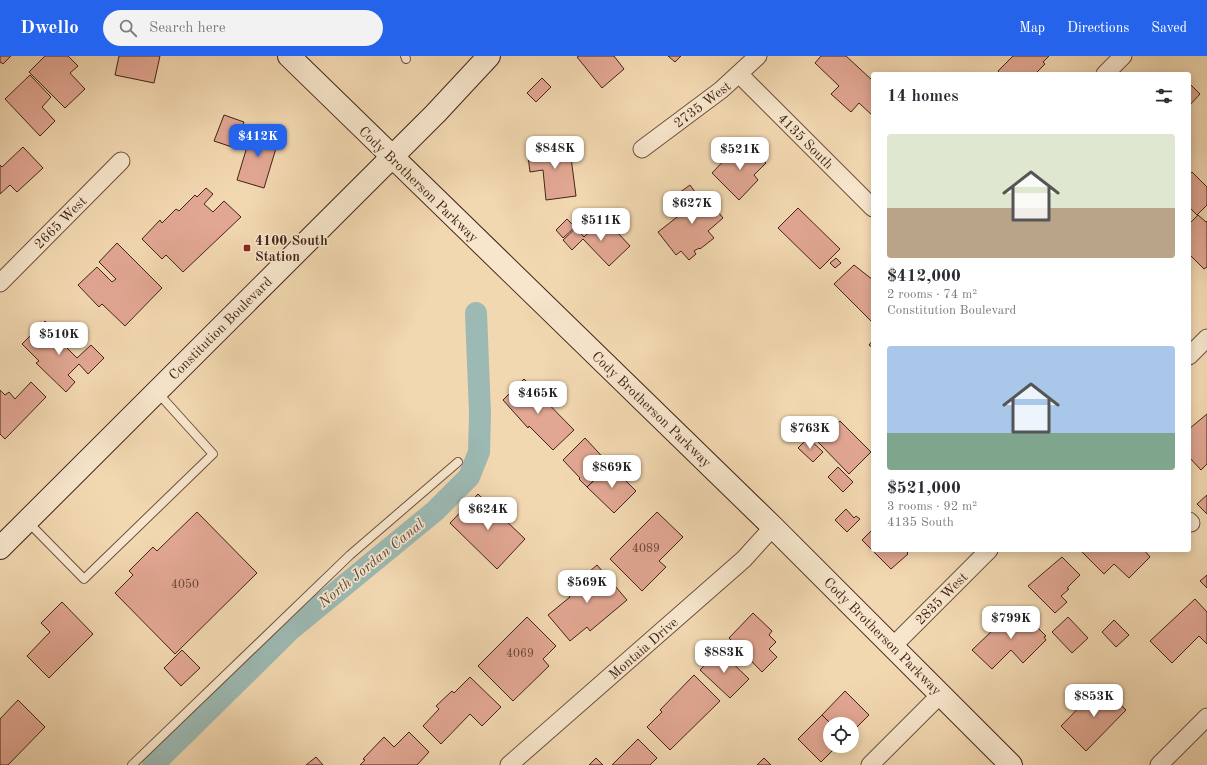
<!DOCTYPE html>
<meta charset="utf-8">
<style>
:root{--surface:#fff;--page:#f2f2f3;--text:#2b2b33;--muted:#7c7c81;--accent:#2563eb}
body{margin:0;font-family:"Old Standard TT",serif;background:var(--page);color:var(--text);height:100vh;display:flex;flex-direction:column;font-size:15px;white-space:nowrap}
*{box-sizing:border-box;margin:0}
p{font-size:13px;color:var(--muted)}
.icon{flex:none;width:22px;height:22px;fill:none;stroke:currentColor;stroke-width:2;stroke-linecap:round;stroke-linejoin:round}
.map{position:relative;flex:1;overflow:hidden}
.details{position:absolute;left:871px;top:16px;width:320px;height:480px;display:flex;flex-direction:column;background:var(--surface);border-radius:4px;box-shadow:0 2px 10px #0003}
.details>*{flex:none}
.tools{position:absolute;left:823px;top:661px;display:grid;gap:8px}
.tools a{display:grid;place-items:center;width:36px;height:36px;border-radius:50%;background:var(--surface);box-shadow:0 2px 10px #0003;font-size:20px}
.price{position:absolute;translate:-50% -34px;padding:0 9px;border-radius:8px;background:#fff;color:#222;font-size:13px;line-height:26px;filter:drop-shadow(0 1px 2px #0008)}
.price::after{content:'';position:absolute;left:50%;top:24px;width:12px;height:9px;margin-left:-6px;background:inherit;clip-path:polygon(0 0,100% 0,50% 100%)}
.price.on{background:var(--accent);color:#fff}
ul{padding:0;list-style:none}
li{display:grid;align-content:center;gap:8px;height:212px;padding:0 16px}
li span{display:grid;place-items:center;height:124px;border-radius:4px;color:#555}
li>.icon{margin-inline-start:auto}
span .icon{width:72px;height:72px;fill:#fffc;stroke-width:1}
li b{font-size:17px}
h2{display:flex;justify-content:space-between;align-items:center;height:48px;padding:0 16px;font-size:17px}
header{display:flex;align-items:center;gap:24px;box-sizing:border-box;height:56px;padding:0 20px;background:var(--accent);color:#fff}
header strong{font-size:19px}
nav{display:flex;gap:22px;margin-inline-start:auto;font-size:14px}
.search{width:280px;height:36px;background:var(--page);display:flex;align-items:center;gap:10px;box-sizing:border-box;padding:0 14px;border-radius:22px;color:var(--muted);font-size:15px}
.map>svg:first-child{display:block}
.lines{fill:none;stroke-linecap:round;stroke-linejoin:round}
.canal{stroke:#9cb9b3;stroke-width:22}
.building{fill:#e2a793;stroke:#422318}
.lane-casing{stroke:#6e503e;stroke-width:10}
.street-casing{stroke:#6e503e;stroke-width:19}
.secondary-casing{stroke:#422318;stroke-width:24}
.lane{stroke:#f7e6cc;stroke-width:8}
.street{stroke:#f7e6cc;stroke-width:17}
.secondary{stroke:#f7e6cc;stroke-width:22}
.poi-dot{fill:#8f2418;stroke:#f7e6cc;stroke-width:1.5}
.labels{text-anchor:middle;stroke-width:3.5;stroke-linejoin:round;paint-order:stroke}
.number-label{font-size:12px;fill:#6a4437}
.street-label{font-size:14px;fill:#422318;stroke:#f7e6cc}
.poi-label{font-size:14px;font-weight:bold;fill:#422318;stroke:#f7e6cc;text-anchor:start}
.water-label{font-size:15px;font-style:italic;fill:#58483f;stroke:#f7e6cc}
</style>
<header>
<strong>Dwello</strong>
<div class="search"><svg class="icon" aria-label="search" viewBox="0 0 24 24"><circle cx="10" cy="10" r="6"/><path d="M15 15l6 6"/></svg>Search here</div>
<nav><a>Map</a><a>Directions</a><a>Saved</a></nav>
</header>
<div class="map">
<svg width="1207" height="709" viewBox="0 0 1207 709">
<rect width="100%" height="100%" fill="#f2d8b1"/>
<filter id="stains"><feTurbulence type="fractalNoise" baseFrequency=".005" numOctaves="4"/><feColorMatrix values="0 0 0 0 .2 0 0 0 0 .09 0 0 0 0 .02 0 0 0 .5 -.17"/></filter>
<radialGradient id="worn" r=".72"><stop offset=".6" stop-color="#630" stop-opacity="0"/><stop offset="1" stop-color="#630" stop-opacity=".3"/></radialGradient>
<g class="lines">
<path class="canal" d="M153,709L290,574L435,455L469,421L479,396L480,357L476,257"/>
</g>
<path class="building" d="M0,0H11L3,8L0,6Z
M45,0H68L78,10L70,17L85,33L65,52L29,16Z
M119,0H160L154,27L115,19Z
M579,0H614L624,13L602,32L577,1Z
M668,0H681L675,6Z
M821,0H846L873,25V60L859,47L851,56L831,38L839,30L815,7Z
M1013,0H1049L1043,6L1045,8L1035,18H1001L998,15Z
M30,19L51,41L42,51L55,65L40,80L5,43Z
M542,22L551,31L536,46L527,37Z
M1189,27L1200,38L1189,50Z
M224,59L244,66L235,92L214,85Z
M253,71L280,79L264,132L237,124Z
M569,86L576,140L546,144L543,114L530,116L528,100L541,99L540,89Z
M747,88L766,107L754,119L758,124L739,144L712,117L731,97L734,100Z
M23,91L43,112L17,136L10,129L0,138V109L2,111Z
M1192,116L1207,131V149L1197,159L1189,151V119Z
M690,129L700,143L705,139L723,162L708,175L714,182L700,193L699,192L694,195L696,198L689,204L681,195L676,199L658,176L690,151L679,137Z
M206,132L213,138L204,148L213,156L224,145L241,161L183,216L166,199L162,203L142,183L160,164L162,167L176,153L179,155L195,139L197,141Z
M798,152L840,193L820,213L778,172Z
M1198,159L1206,166L1207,165V211L1204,213L1189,198V168Z
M604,162L630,190L609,210L583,183L572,194L563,184L576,172L584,181Z
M567,163L575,171L563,182L556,174Z
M117,187L162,232L125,270L102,248L99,251L78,229L97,211L112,226L116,223L99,206Z
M836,202L841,207L835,212L830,207Z
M854,209L873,224V267L834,228Z
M45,265L65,284L62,287L77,302L91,289L104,302L88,318L79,308L68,319L75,326L66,336L36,307L39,305L22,288Z
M873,284V292L869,289Z
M524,323L574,374L553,394L529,370L528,372L503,344Z
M31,326L46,341L5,383L0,378V334L5,339L9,336L15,343Z
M1207,358V408L1201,414L1189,401V373Z
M840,365L871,396L849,418L818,386Z
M585,382L610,409L587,431L579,423L580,422L563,404Z
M808,382L823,396L813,406L798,392Z
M610,409L636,435L614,457L587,431Z
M838,411L853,426L843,436L828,421Z
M478,438L525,483L497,513L450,467Z
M1207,439V458L1197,448Z
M846,453L854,462L856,460L860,463L847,476L835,464Z
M197,456L257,517L175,598L115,537L133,519L129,515L153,491L157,495Z
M657,456L683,481L659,505L666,511L642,535L610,503Z
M873,473V494H910L907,497L908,498L891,513L862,484Z
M1080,494H1144L1150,501L1129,522L1114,508L1104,518Z
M1062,501L1080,519L1067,532L1069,533L1061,540L1067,546L1055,557L1028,530Z
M597,509L627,544L590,575L587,571L570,585L548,559L570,541L566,536Z
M1207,519V532L1200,525Z
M1195,543L1207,556V588L1199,580L1172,607L1150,585Z
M62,546L93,578L49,622L27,600L50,576L41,567Z
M1015,553L1018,556L1020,554L1046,580L1044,581L1046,584L1023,607L1011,594L992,613L972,594Z
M753,557L772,575L769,579L776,586L769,593L777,601L762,616L729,582Z
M527,561L556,590L543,603L549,610L513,645L478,610Z
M1068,561L1088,582L1072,597L1052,576Z
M1114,564L1129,579L1116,591L1102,576Z
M182,594L200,612L181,630L164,612Z
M719,594L749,623L730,642L700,614Z
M694,619L720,645L670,694L647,671L662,656L660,654Z
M470,621L501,651L482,670L470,658L441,688L423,670L439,653L436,650L452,635L454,637Z
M1101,629L1126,654L1086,695L1061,670Z
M845,635L869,659L852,676V668H831L822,659Z
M18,644L45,671L8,709H0V663Z
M822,659L831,668L830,690H837L821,706L798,683Z
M409,676L429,696L417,709H360L365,704L363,703L384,681L394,691Z
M638,683L657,702L650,709H612Z
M316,701L323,709H306Z
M596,702L603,709H589Z
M764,702L771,709H757Z"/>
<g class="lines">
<defs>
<path id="lane" d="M405,0L406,3
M28,466L84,523L213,398L158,337
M132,709L350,499L458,406"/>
<path id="street" d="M1105,18L1123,0
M740,19L873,152
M642,93L721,34L758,0
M0,227L121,105
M1189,300L1207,282
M1189,465L1191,467
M893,590L989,494
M509,709L744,503L773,471
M870,709L941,638
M1159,709L1207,661"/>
<path id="secondary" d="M289,0L773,471L1011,709
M0,492L436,57L489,0"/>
</defs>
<use href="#lane" class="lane-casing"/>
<use href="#street" class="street-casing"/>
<use href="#secondary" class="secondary-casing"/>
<use href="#lane" class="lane"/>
<use href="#street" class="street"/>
<use href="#secondary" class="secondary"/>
</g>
<rect class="poi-dot" x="243" y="188" width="8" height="8" rx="2"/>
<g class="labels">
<g class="number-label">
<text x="646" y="496">4089</text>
<text x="185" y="532">4050</text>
<text x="520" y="601">4069</text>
</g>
<g class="street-label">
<text transform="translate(702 48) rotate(-37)" y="5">2735 West</text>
<text transform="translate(806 85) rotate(45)" y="5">4135 South</text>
<text transform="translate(419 128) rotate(44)" y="5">Cody Brotherson Parkway</text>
<text transform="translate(60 166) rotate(-45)" y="5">2665 West</text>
<text transform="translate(220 272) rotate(-45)" y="5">Constitution Boulevard</text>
<text transform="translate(652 353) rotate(44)" y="5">Cody Brotherson Parkway</text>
<text transform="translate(941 542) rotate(-45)" y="5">2835 West</text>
<text transform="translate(883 580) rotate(45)" y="5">Cody Brotherson Parkway</text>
<text transform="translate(643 592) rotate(-41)" y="5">Montaia Drive</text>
</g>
<g class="poi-label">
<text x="255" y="189">4100 South<tspan x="255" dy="16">Station</tspan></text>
</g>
<g class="water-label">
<text transform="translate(371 507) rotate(-39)" y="5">North Jordan Canal</text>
</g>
</g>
<rect width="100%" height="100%" filter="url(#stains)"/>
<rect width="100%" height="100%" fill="url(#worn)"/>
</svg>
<div class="tools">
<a><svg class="icon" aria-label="locate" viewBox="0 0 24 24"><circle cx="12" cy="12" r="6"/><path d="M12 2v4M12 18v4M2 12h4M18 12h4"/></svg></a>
</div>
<b class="price on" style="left:258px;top:102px">$412K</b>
<b class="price" style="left:555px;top:114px">$848K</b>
<b class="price" style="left:740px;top:115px">$521K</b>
<b class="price" style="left:692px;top:169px">$627K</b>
<b class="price" style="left:601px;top:186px">$511K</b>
<b class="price" style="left:59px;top:300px">$510K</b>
<b class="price" style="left:538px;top:359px">$465K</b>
<b class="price" style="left:810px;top:394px">$763K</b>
<b class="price" style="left:612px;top:433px">$869K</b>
<b class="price" style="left:488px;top:475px">$624K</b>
<b class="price" style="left:587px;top:548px">$569K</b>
<b class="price" style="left:1011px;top:584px">$799K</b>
<b class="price" style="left:724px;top:618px">$883K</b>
<b class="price" style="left:1094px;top:662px">$853K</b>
<section class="details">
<h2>14 homes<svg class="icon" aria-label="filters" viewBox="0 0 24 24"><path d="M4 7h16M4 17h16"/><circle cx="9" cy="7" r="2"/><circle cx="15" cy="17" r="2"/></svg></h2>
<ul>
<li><span style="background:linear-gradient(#dfe7d0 60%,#b9a48a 0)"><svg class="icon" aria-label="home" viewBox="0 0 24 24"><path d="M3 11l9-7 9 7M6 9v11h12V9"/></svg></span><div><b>$412,000</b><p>2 rooms · 74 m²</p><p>Constitution Boulevard</p></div></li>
<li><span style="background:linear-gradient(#a9c7e8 70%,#7fa58c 0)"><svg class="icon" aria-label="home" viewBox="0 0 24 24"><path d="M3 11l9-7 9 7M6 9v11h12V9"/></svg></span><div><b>$521,000</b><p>3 rooms · 92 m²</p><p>4135 South</p></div></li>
</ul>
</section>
</div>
